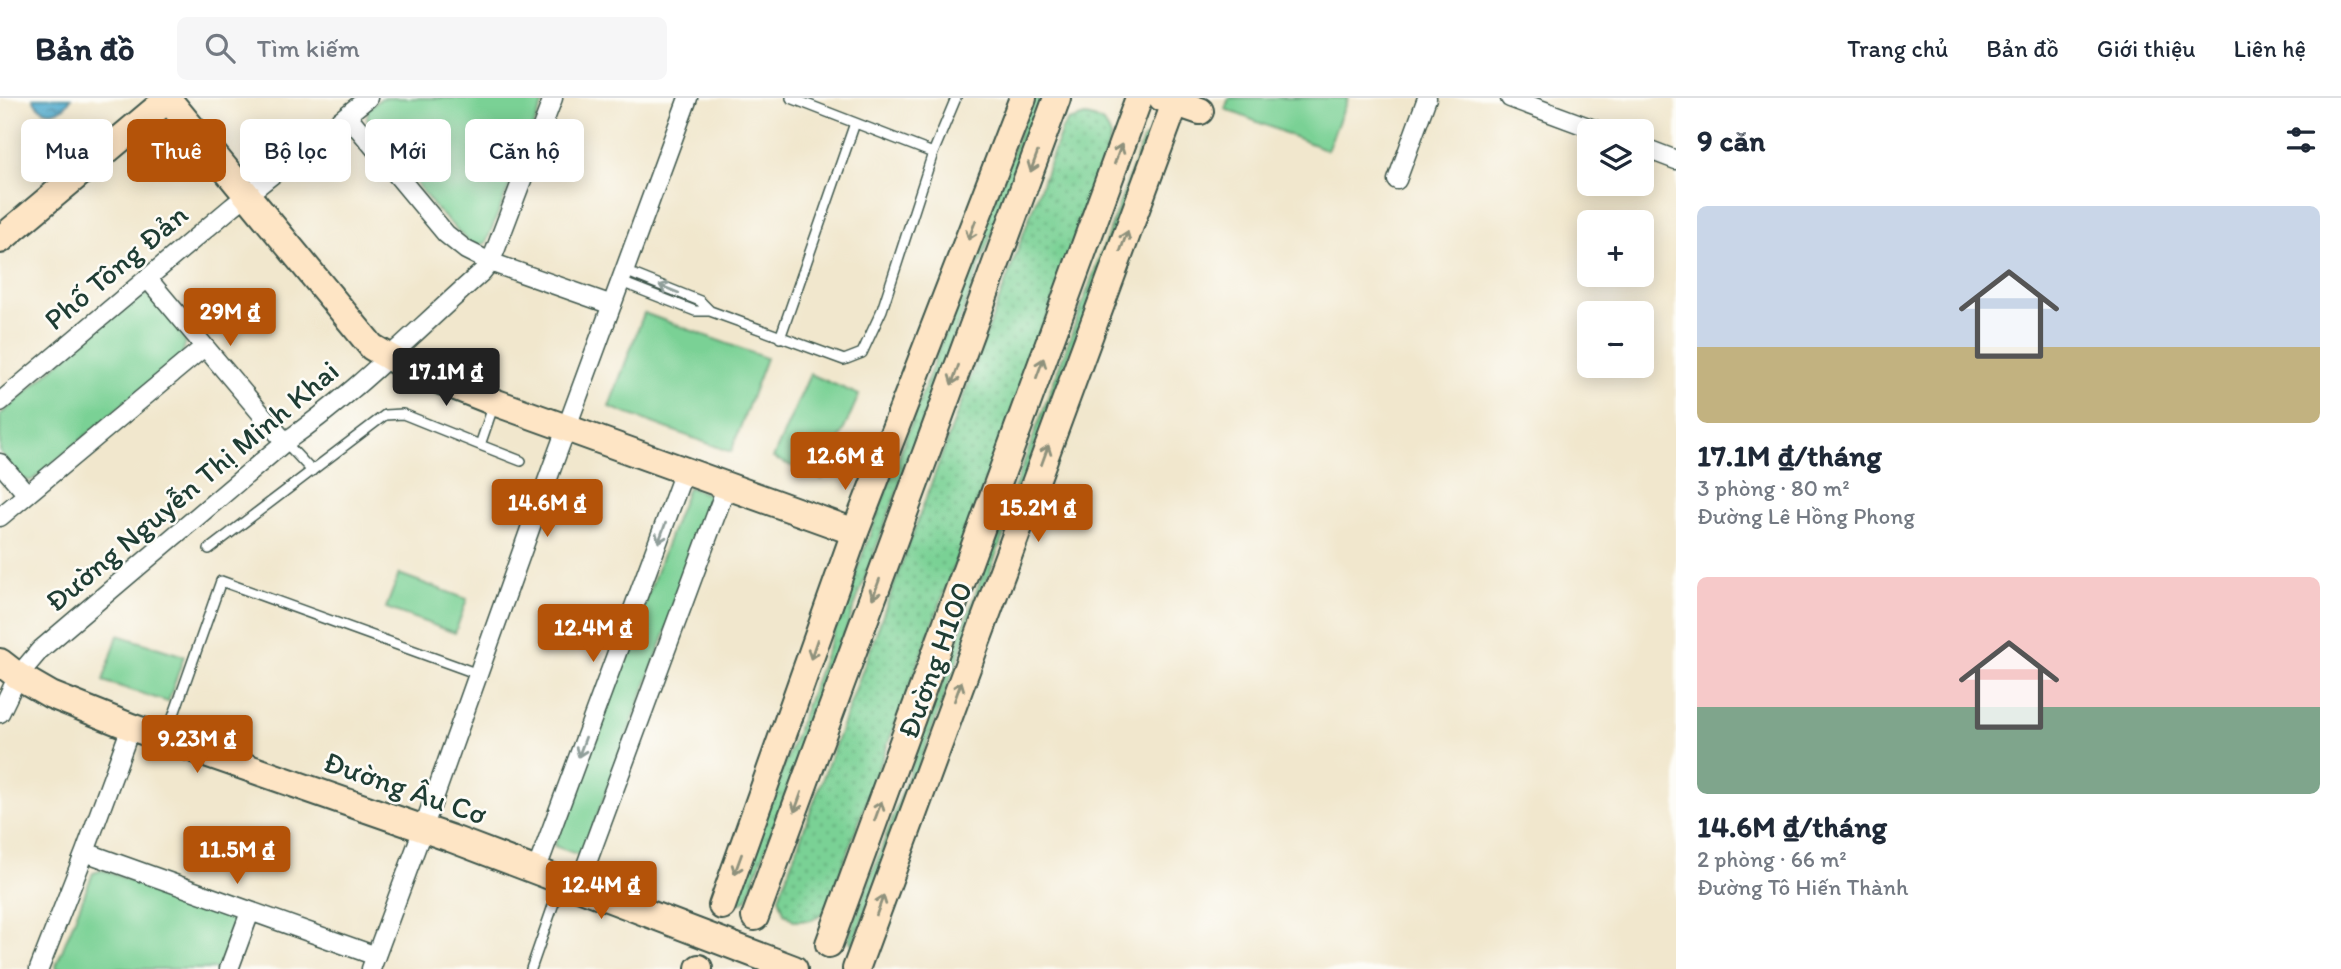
<!DOCTYPE html>
<html lang="vi">
<meta charset="utf-8">
<style>
:root{--surface:#fff;--page:#f6f6f7;--text:#1f2937;--muted:#747a83;--line:#e0e1e3;--accent:#b45309}
body{margin:0;font-family:Itim,sans-serif;background:var(--page);color:var(--text);height:100vh;display:flex;flex-direction:column;font-size:26px;white-space:nowrap}
*{box-sizing:border-box;margin:0}
p{font-size:23px;color:var(--muted)}
.icon{flex:none;width:38px;height:38px;fill:none;stroke:currentColor;stroke-width:2;stroke-linecap:round;stroke-linejoin:round}
.map{position:relative;flex:1;overflow:hidden}
.drawer{display:flex;flex-direction:column;background:var(--surface);width:665px}
.drawer>*{flex:none}
.banner{position:absolute;left:21px;top:21px;width:665px;height:63px;display:flex;gap:14px}
.fabs{position:absolute;left:1577px;top:21px;display:grid;gap:14px}
.fabs a{display:grid;place-items:center;width:77px;height:77px;border-radius:10px;background:var(--surface);box-shadow:0 4px 18px #0003;font-size:35px}
.price{position:absolute;translate:-50% -60px;padding:0 16px;border-radius:7px;background:var(--accent);color:#fff;font-size:23px;line-height:46px;filter:drop-shadow(0 2px 4px #0008)}
.price::after{content:'';position:absolute;left:50%;top:42px;width:21px;height:16px;margin-left:-10px;background:inherit;clip-path:polygon(0 0,100% 0,50% 100%)}
.price.active{background:#222;color:#fff}
ul{padding:0;list-style:none}
li{display:grid;align-content:center;gap:14px;height:371px;padding:0 21px}
li span{display:grid;place-items:center;height:217px;border-radius:10px;color:#555}
li>.icon{margin-inline-start:auto}
span .icon{width:126px;height:126px;fill:#fffc;stroke-width:1}
li b{font-size:30px}
h2{display:flex;justify-content:space-between;align-items:center;height:84px;padding:0 21px;font-size:30px}
.tag{padding:0 24px;border-radius:10px;background:var(--surface);box-shadow:0 4px 18px #0003;font-size:24px;line-height:63px}
.tag.active{background:var(--accent);color:#fff}
header{display:flex;align-items:center;gap:42px;box-sizing:border-box;height:98px;padding:0 35px;background:var(--surface);border-bottom:2px solid var(--line)}
header strong{font-size:33px}
nav{display:flex;gap:38px;margin-inline-start:auto;font-size:24px}
.search{width:490px;height:63px;background:var(--page);display:flex;align-items:center;gap:18px;box-sizing:border-box;padding:0 24px;border-radius:10px;color:var(--muted);font-size:26px}
main{display:flex;flex:1;min-height:0}
.map>svg:first-child{display:block}
.grass{fill:url(#grass-dots);stroke:#4c8764;stroke-width:2}
.park{fill:#7ad195;stroke:#4c8764;stroke-width:2}
.water{fill:url(#water-ripples);stroke:#387482;stroke-width:2}
.lines{fill:none;stroke-linecap:round;stroke-linejoin:round}
.lane-casing{stroke:#3e564b;stroke-width:12}
.street-casing{stroke:#3e564b;stroke-width:21}
.secondary-casing{stroke:#3e564b;stroke-width:30}
.lane{stroke:#fff;stroke-width:9}
.street{stroke:#fff;stroke-width:18}
.secondary{stroke:#fee5c5;stroke-width:26}
.oneway{stroke:#8e917c}
.oneway2{stroke:#8f9e9a}
.labels{text-anchor:middle;stroke-width:5;stroke-linejoin:round;paint-order:stroke}
.street-label{font-size:30px;fill:#1f3d34;stroke:#fdfcf7}
</style>
<header>
<strong>Bản đồ</strong>
<div class="search"><svg class="icon" aria-label="search" viewBox="0 0 24 24"><circle cx="10" cy="10" r="6"/><path d="M15 15l6 6"/></svg>Tìm kiếm</div>
<nav><a>Trang chủ</a><a>Bản đồ</a><a>Giới thiệu</a><a>Liên hệ</a></nav>
</header>
<main>
<div class="map">
<svg width="1676" height="871" viewBox="0 0 1676 871">
<defs>
<pattern id="grass-dots" width="8" height="8" patternUnits="userSpaceOnUse" patternTransform="scale(1.75)"><rect width="8" height="8" fill="#7ad195"/><path d="M2 2h.1M6 6h.1" fill="none" stroke="#63ab7a" stroke-width="1.8" stroke-linecap="round"/></pattern>
<pattern id="water-ripples" width="26" height="14" patternUnits="userSpaceOnUse" patternTransform="scale(1.75)"><rect width="26" height="14" fill="#51accf"/><path d="M2 4q2-2 4 0t4 0M15 11q2-2 4 0t4 0" fill="none" stroke="#438da9"/></pattern>
</defs>
<rect width="100%" height="100%" fill="#fdfcf7"/>
<filter id="ink" filterUnits="userSpaceOnUse"><feTurbulence type="fractalNoise" baseFrequency=".0143" numOctaves="2"/><feDisplacementMap in="SourceGraphic" scale="14" xChannelSelector="R" yChannelSelector="G"/><feConvolveMatrix kernelMatrix="1 2 1 2 8 2 1 2 1" color-interpolation-filters="sRGB"/></filter>
<filter id="wash" filterUnits="userSpaceOnUse"><feTurbulence type="fractalNoise" baseFrequency=".00686" numOctaves="4" result="noise"/><feDisplacementMap in="SourceGraphic" scale="28" xChannelSelector="R" yChannelSelector="G"/><feGaussianBlur stdDeviation="1.57" result="paint"/><feColorMatrix in="noise" values="0 0 0 0 0 0 0 0 0 0 0 0 0 0 0 0 0 1.4 0 .05"/><feComposite in="paint" operator="in"/></filter>
<g filter="url(#wash)">
<rect width="100%" height="100%" fill="#f1e7cd"/>
<path class="grass" d="M1032,0H1039L1040,4L747,801L741,805L737,803L736,797Z
M1085,18C1099,20 1108,26 1111,39L1074,147L826,812L812,822L795,823L784,815L779,799L1062,31L1068,23Z
M1147,39H1150L853,846L850,844L849,838L1143,42Z"/>
<path class="park" d="M382,0H545L486,145L473,148L437,112L367,22L368,10Z
M1229,0H1348L1327,52L1225,11Z
M147,196L155,198L187,240L182,257L34,381L30,383L20,380L0,354V317L134,199Z
M644,215L766,260L731,354L609,309Z
M810,276L859,297L822,381L773,360Z
M688,389L716,399L582,758L554,748Z
M399,476L467,501L455,535L386,510Z
M118,537L184,558L168,604L103,583Z
M102,772L232,819L236,826L219,871H57L56,868L93,775Z"/>
<path class="water" d="M33,0H71C62,18 41,18 33,0Z"/>
</g>
<g filter="url(#ink)">
<g class="lines">
<defs>
<path id="lane" d="M933,55L956,0
M625,173L700,203L710,213
M621,184L695,213H710L844,262L862,255L882,212L933,55L791,0
M780,240L855,25
M494,306L480,347L521,363
M285,344L312,373
M209,451L385,317L403,316L480,347
M166,639L221,483L478,576
M531,871L561,785"/>
<path id="street" d="M1510,0L1599,33
M347,17L446,136L466,152L490,164L612,207
M1642,49L1676,62
M1397,82L1427,0
M147,180L285,344
M0,304L232,109L368,0
M0,365L26,395
M0,419L204,249
M0,615L18,578L40,552L285,344C357,294 417,231 482,174L490,164L495,153L553,0
M85,754L376,858
M536,773L685,371
M578,789L727,387
M39,871L85,754L131,629
M229,871L250,814
M371,871L423,731L551,372L688,0"/>
<path id="secondary" d="M167,0L372,249L408,270L494,304L855,434
M1162,0L1200,13
M0,142L169,0
M0,564L18,578L51,597L131,629L450,740L794,871
M722,808L855,434L1023,0
M755,819L1057,0
M829,846L1139,0
M699,871V870
M856,871L1177,0"/>
</defs>
<use href="#lane" class="lane-casing"/>
<use href="#street" class="street-casing"/>
<use href="#secondary" class="secondary-casing"/>
<use href="#lane" class="lane"/>
<use href="#street" class="street"/>
<use href="#secondary" class="secondary"/>
</g>
<defs><path id="oneway-shaft" d="M-6 0H5M1.5-3L5.5 0L1.5 3" fill="none" stroke-width="1.6" stroke-linecap="round" stroke-linejoin="round" transform="scale(1.75)"/></defs>
<g class="oneway">
<use href="#oneway-shaft" transform="translate(1118 56) rotate(-70)"/>
<use href="#oneway-shaft" transform="translate(1034 64) rotate(110)"/>
<use href="#oneway-shaft" transform="translate(972 132) rotate(111)"/>
<use href="#oneway-shaft" transform="translate(1124 143) rotate(-70)"/>
<use href="#oneway-shaft" transform="translate(1040 270) rotate(-70)"/>
<use href="#oneway-shaft" transform="translate(955 277) rotate(110)"/>
<use href="#oneway-shaft" transform="translate(1045 357) rotate(-70)"/>
<use href="#oneway-shaft" transform="translate(876 491) rotate(110)"/>
<use href="#oneway-shaft" transform="translate(814 551) rotate(109)"/>
<use href="#oneway-shaft" transform="translate(958 593) rotate(-70)"/>
<use href="#oneway-shaft" transform="translate(798 704) rotate(110)"/>
<use href="#oneway-shaft" transform="translate(878 713) rotate(-70)"/>
<use href="#oneway-shaft" transform="translate(738 766) rotate(110)"/>
<use href="#oneway-shaft" transform="translate(880 807) rotate(-70)"/>
</g>
<g class="oneway2">
<use href="#oneway-shaft" transform="translate(669 191) rotate(-158)"/>
<use href="#oneway-shaft" transform="translate(662 435) rotate(110)"/>
<use href="#oneway-shaft" transform="translate(582 649) rotate(110)"/>
</g>
</g>
<g class="labels">
<g class="street-label">
<text transform="translate(116 169) rotate(-40)" y="10">Phố Tông Đản</text>
<text transform="translate(192 388) rotate(-40)" y="10">Đường Nguyễn Thị Minh Khai</text>
<text transform="translate(935 562) rotate(-70)" y="10">Đường H100</text>
<text transform="translate(405 690) rotate(19)" y="10">Đường Âu Cơ</text>
</g>
</g>
</svg>
<div class="fabs">
<a><svg class="icon" aria-label="layers" viewBox="0 0 24 24"><path d="M12 4l9 5-9 5-9-5zM3 14l9 5 9-5"/></svg></a>
<a>+</a>
<a>−</a>
</div>
<b class="price" style="left:230px;top:250px">29M ₫</b>
<b class="price active" style="left:446px;top:310px">17.1M ₫</b>
<b class="price" style="left:845px;top:394px">12.6M ₫</b>
<b class="price" style="left:547px;top:441px">14.6M ₫</b>
<b class="price" style="left:1038px;top:446px">15.2M ₫</b>
<b class="price" style="left:593px;top:566px">12.4M ₫</b>
<b class="price" style="left:197px;top:677px">9.23M ₫</b>
<b class="price" style="left:237px;top:788px">11.5M ₫</b>
<b class="price" style="left:601px;top:823px">12.4M ₫</b>
<div class="banner">
<a class="tag">Mua</a>
<a class="tag active">Thuê</a>
<a class="tag">Bộ lọc</a>
<a class="tag">Mới</a>
<a class="tag">Căn hộ</a>
</div>
</div>
<section class="drawer">
<h2>9 căn<svg class="icon" aria-label="filters" viewBox="0 0 24 24"><path d="M4 7h16M4 17h16"/><circle cx="9" cy="7" r="2"/><circle cx="15" cy="17" r="2"/></svg></h2>
<ul>
<li><span style="background:linear-gradient(#c9d6e8 65%,#c2b280 0)"><svg class="icon" aria-label="home" viewBox="0 0 24 24"><path d="M3 11l9-7 9 7M6 9v11h12V9"/></svg></span><div><b>17.1M ₫/tháng</b><p>3 phòng · 80 m²</p><p>Đường Lê Hồng Phong</p></div></li>
<li><span style="background:linear-gradient(#f6c9c9 60%,#7fa58c 0)"><svg class="icon" aria-label="home" viewBox="0 0 24 24"><path d="M3 11l9-7 9 7M6 9v11h12V9"/></svg></span><div><b>14.6M ₫/tháng</b><p>2 phòng · 66 m²</p><p>Đường Tô Hiến Thành</p></div></li>
</ul>
</section>
</main>
